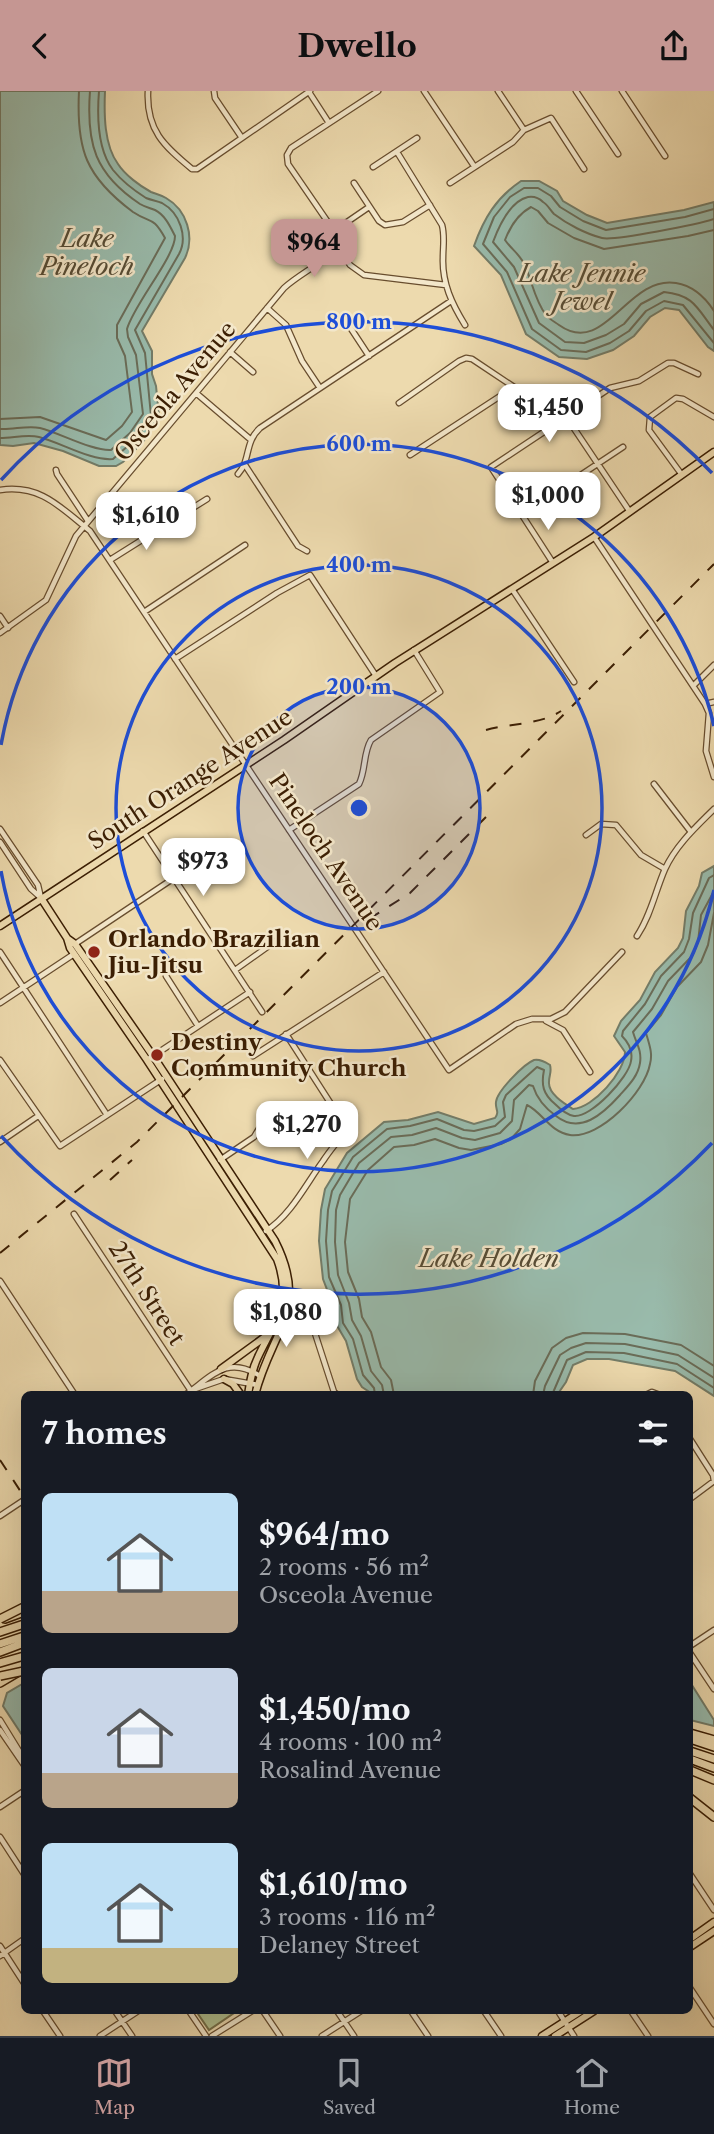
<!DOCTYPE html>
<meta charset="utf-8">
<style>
:root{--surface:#171b24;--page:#242831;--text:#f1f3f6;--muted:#9ea1a6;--line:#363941;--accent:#c59692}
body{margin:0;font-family:"Libre Caslon Text",serif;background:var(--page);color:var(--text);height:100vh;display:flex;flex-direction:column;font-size:26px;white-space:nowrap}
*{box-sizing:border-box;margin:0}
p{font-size:23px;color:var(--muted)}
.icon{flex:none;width:38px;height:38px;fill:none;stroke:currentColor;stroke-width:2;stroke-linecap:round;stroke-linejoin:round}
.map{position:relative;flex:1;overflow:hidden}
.details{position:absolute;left:21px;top:1300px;width:672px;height:623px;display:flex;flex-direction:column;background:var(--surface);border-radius:10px;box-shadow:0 7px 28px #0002}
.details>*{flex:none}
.price{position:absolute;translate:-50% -60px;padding:0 16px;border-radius:14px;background:#fff;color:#222;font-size:23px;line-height:46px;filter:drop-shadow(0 2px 4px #0008)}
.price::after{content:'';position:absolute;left:50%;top:42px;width:21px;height:16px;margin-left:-10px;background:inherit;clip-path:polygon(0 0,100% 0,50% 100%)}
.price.current{background:var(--accent);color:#111}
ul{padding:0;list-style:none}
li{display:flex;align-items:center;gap:21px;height:175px;padding:0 21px}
li span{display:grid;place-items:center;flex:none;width:196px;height:140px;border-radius:10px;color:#555}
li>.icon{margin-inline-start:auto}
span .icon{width:84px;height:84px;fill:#fffc;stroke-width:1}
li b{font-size:30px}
h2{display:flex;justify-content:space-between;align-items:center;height:84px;padding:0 21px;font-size:30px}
header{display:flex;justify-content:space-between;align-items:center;height:91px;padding:0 21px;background:var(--accent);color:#111;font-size:32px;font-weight:700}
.tabs{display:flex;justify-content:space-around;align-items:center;height:98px;border-top:2px solid var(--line);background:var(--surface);font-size:19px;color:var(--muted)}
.tabs a{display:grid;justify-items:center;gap:4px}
.tabs .current{color:var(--accent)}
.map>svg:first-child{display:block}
.green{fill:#b3c18e;stroke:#777048;stroke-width:2}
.water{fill:#99bbac;stroke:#737c68;stroke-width:2}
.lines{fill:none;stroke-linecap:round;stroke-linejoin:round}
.shore{stroke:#6a6c58;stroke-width:2}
.minor-casing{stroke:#684d2e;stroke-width:7}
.major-casing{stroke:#3b1e03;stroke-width:9}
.highway-casing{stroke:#3b1e03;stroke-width:10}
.minor{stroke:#f3e7ca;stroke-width:4.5}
.major{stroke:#eddaae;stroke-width:6}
.highway{stroke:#eddaae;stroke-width:7}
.rail{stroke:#3b1e03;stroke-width:2;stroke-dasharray:12 12;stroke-linecap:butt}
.highway-bridge-casing{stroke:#3b1e03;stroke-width:10;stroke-linecap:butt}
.highway-bridge{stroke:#eddaae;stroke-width:7}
.ring{fill:none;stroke:#1d4ed8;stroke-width:3.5}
.poi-dot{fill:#8f2418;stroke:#f3e7ca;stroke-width:2.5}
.labels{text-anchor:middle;stroke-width:5;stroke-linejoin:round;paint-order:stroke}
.street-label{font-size:23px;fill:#3b1e03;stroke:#f3e7ca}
.poi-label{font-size:23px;font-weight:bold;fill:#3b1e03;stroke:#f3e7ca;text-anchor:start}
.water-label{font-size:24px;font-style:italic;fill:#574d36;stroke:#f3e7ca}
.centre{fill:#1d4ed8;stroke:#f3e7ca;stroke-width:3.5}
.ring-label{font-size:21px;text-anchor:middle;font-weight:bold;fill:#1d4ed8;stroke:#f3e7ca;stroke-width:5;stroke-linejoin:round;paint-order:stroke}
</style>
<header><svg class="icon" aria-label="back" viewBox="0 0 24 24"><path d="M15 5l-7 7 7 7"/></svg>Dwello<svg class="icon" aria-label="share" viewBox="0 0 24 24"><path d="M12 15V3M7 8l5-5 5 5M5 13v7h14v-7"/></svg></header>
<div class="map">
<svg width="714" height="1945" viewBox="0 0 714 1945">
<rect width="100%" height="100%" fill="#eddaae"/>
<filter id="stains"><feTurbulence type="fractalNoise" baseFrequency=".00286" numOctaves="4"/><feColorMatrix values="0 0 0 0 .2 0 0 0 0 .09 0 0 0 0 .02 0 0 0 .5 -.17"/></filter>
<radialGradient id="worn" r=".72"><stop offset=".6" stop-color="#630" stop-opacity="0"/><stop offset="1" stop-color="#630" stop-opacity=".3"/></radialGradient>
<path class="green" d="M196,1920H237L209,1939Z"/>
<path class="water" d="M0,0H105C104,23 104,54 118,73C125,84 140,95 151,101C156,103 161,104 166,107C187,119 195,146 185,167L142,240L152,260V283L156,295L159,325L143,351L123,371L116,375H99L63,360L34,352L13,355L0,354Z
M521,90H539L557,100L563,110L587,124L607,132L684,119L714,111V260L708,256L679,219L665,217L650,226L634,245L613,259L587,268L559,266L526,243L501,184L474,155C484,127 496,107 521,90Z
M714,775V1305L675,1280L609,1268H587L573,1274L566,1291L557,1304H374L362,1296L357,1288L346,1250L336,1233L334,1217L323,1188L319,1150L321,1119L325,1098L347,1062L384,1031L408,1029L438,1021L474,1033L495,1027C500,1020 495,1019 496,1011C497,1000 524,973 534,969C540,968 545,971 550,974C552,981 549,984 549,991C548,1003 565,1013 573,1018C593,1017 625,981 625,961L614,945L621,930L640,909L655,881L678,857L683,847L686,820L699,795L702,782Z
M690,1591L714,1629V1635L690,1629Z
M24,1592V1647L3,1615L7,1602Z"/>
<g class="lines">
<path class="shore" d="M714,118L685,126L606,139L583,130L560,116L551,105L538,97H524L510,106L494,126L483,153L507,181L532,238L561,259L586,261L610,252L629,240L646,220L664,210L683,214L714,252
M714,128C699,133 615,150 602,147C586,143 567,133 554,123C550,119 548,114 543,111C539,107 534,105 528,106C510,110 499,135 493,151L514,176L539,232L565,251L584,252L606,244L624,233L641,213L664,201C694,204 697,217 714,239
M714,139L688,145L604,158L574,147L548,132L538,120L531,116C518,123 510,136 505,149C511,158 521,164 525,175C532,190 535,210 546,224C549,228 555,231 559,234C605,267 627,184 676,192C694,195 705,206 714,220
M0,328L40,326L106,349L122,335L132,321L125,265L117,247V234L165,147C152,124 151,133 133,121C86,86 76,59 79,0
M0,338C13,339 27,334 40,337C60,342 92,360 111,359L130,342L143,323L136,264L128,246L127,238C134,213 175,166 175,145C170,135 165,124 155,119C150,117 145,116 140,113C95,83 86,53 90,0
M0,347C13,347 27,343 39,346C62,352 91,370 113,368L137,347L151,325L145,262L135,239L179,163C188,146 180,122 162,112C157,110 151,109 146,107C135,100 121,89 113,79C97,58 97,25 99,0
M375,1304L374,1297L363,1284L353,1248L343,1232L341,1214L329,1186L326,1150L328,1119L332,1100L353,1066L387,1038L410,1035L437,1028L464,1039L474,1040L495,1035L505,1026L503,1011L506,1004L537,976L544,979C541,994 543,1003 555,1013C560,1018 567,1024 574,1025C591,1027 629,986 631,970C633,960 629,952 622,945L623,940L645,913L661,885L684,861L689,848L693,822L709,787L714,784
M384,1304L382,1294L371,1280L361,1245L352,1229L349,1212L338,1184L335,1151L336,1119L340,1104L359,1072L391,1046L412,1044L436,1037L462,1047L475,1049L500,1042L512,1030L514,1009L529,994L533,995C537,1008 545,1017 556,1025C580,1044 603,1023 620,1004C629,994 638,985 640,972C642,959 636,952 633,941L652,918L668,890L692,865L698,851L701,824L714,800
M394,1304L391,1289L381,1276L371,1241L362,1226L359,1208L348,1181L345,1151L350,1108L368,1079L394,1056L414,1054L435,1048L459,1057L471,1059L501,1053L511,1048L520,1038L527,1014C542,1021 550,1041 570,1044C600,1048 645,1001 650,973C653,962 649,953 646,942L661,924L677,896L701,871L708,854L714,822
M533,1304L535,1290L552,1257L566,1247L583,1242L625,1243L681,1254L714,1275
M543,1304L545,1295L560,1264L571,1257L586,1252L625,1253L678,1264L714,1287
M552,1304L567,1269L586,1261L624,1262L677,1273L714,1297"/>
<defs>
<path id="minor" d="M148,0C146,39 164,55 192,78H197L310,0
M214,0L215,7L242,47
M378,0L291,57L287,64L288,73L334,140L338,155L350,174L364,184L446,194
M424,0L474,75
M498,0L524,39
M576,0L618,63
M622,0L665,65
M309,1L329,32
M397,61L442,134C445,145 443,155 443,167C442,192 452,213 465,234
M373,76L417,47
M354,92L379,130L385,134L403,131L430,114
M450,92L513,51L524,39L551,27L584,78
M334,140L369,116
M267,217L286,234L302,270L320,297
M346,230L369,265
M230,261L253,281
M196,302L250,348
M399,312L459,270L466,267L472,268L514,296L561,318L630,421
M410,364L514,296
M245,374L298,455L307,460
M56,379L57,383L88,430
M238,383C251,369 244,352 260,337L451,210
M682,384L649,339L650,326L676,307L683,308L714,326
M0,399C41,393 61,417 90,440L449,979L516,933L532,928H551L565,921L622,861
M522,423L623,356
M594,446L705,613L709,622L706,660L714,686
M110,469L207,408
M553,472L491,376L610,297L639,290L668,272H674L698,283
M512,498L574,591
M144,521L245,454
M0,525L8,537
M0,542L46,509L76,445L284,197C299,183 327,170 338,155
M175,568L277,502L310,484L376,585
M694,594L714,574
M705,613L714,611
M654,693L691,741
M0,738L38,794L41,807
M289,739L359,693C366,679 363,662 371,649L440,601L414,559
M143,740L262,921
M586,744L601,733L616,734L641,764L665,778
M0,751L31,798L40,806
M637,845C651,824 655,801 665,778C676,754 696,736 714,718
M75,853L174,787
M0,861L107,1024
M235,879L280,847
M166,885L198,935
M0,912L74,863
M546,930L563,939L590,981
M253,965L384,881
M0,969L60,1055L162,988
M147,969L250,901
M0,1051L38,1025
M220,1069L254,1046L263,1031
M74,1123L191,1300
M266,1140C291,1124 306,1093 323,1070C330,1059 339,1049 347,1038L286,943
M0,1190L75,1304
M284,1222L305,1226L311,1230L334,1301L338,1304
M192,1299L224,1288L258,1294
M185,1304C210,1287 226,1263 260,1285
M646,1304L652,1301L660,1304
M690,1348L713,1384L714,1390L690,1408
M0,1425L24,1409
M690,1555L714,1539
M690,1562L714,1598
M0,1629L24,1668
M0,1639L24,1674
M0,1716L24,1700
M0,1746L24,1783
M690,1783L714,1819
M0,1855L24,1892
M0,1865L24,1848
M690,1897L714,1933
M43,1920L60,1945
M115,1920L132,1945
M189,1920L206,1945
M263,1920L280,1945
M337,1920L354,1945
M411,1920L428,1945
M484,1920L501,1945
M558,1920L574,1945
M631,1920L648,1945
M100,1945L138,1920
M212,1945L252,1920
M322,1945L361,1920"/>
<path id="major" d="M41,807L67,847L70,857L147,969L277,1168C293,1211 275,1230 258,1266C252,1278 250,1291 248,1304
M0,835L284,649L395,572L594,446L714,361
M68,848L75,853L153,965L275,1150C310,1219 271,1240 255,1304
M221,1278L269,1243
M224,1288L233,1293L241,1304
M690,1848L714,1831
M690,1856L714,1840
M542,1945L581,1920
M555,1945L594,1920"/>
<path id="highway" d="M5,1528L24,1521
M0,1541L24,1533
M0,1553L24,1545
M0,1561L24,1552
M0,1572L24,1565
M0,1592L17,1582
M690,1642L714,1649
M690,1648L714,1656
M690,1660L714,1668
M690,1668L714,1677
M690,1679L714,1689
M690,1707L714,1726"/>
</defs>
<use href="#minor" class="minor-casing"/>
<use href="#major" class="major-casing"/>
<use href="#highway" class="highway-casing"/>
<use href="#minor" class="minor"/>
<use href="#major" class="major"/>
<use href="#highway" class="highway"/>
<path class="rail" d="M486,639C511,632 540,634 561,620
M369,828L410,802L488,724
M110,1089L132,1069
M0,1162L137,1051L714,473
M0,1369L23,1404"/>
<defs>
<path id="highway-bridge" d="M0,1528L24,1516
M0,1585L24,1580"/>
</defs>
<use href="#highway-bridge" class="highway-bridge-casing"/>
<use href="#highway-bridge" class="highway-bridge"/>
</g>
<circle cx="359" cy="717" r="121" fill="#1d4ed8" fill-opacity=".12"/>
<g class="ring">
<circle cx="359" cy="717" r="121"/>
<circle cx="359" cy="717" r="243"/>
<path d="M714 799A364 364 0 0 1 1 780M1 654A364 364 0 0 1 714 635"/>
<path d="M712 1052A486 486 0 0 1 1 1045M1 389A486 486 0 0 1 712 382"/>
</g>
<g class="poi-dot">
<circle cx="94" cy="861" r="7"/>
<circle cx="157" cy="964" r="7"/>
</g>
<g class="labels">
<g class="street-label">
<text transform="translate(175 300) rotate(-50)" y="8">Osceola Avenue</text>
<text transform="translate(190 688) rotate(-33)" y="8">South Orange Avenue</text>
<text transform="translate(326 761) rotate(56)" y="8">Pineloch Avenue</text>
<text transform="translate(147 1202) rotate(57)" y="8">27th Street</text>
</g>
<g class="poi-label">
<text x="108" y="856">Orlando Brazilian<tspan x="108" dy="26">Jiu-Jitsu</tspan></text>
<text x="171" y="959">Destiny<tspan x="171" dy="26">Community Church</tspan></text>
</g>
<g class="water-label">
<text x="87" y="156">Lake<tspan x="87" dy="28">Pineloch</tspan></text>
<text x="582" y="191">Lake Jennie<tspan x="582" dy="28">Jewel</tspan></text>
<text x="489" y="1176">Lake Holden</text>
</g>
</g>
<circle cx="359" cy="717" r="10" class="centre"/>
<g class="ring-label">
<text x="359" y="238">800 m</text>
<text x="359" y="360">600 m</text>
<text x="359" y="481">400 m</text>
<text x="359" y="603">200 m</text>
</g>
<rect width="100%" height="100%" filter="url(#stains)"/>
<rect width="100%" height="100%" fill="url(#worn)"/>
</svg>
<b class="price current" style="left:314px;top:188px">$964</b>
<b class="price" style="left:549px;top:353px">$1,450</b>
<b class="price" style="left:548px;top:441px">$1,000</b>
<b class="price" style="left:146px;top:461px">$1,610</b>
<b class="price" style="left:203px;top:807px">$973</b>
<b class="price" style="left:307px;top:1070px">$1,270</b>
<b class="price" style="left:286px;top:1258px">$1,080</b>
<section class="details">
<h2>7 homes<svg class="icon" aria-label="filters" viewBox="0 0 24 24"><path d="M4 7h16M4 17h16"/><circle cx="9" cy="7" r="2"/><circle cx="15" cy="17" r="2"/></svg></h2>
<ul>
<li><span style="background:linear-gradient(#bfe0f5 70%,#b9a48a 0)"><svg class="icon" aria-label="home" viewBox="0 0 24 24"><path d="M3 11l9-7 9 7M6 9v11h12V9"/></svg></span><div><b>$964/mo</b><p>2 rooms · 56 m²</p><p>Osceola Avenue</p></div></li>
<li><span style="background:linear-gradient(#c9d6e8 75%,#b9a48a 0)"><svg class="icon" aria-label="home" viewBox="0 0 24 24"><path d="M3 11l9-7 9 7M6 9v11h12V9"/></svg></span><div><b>$1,450/mo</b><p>4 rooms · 100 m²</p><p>Rosalind Avenue</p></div></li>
<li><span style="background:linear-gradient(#bfe0f5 75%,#c2b280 0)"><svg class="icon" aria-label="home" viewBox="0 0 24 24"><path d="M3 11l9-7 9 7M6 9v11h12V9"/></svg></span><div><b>$1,610/mo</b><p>3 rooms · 116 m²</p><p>Delaney Street</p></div></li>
</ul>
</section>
</div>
<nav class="tabs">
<a class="current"><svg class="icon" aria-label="map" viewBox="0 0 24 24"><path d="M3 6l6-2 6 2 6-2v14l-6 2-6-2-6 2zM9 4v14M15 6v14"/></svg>Map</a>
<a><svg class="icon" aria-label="saved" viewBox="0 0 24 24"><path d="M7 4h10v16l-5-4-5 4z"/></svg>Saved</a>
<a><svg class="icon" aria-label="home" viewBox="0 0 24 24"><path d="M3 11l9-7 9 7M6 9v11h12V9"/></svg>Home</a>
</nav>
